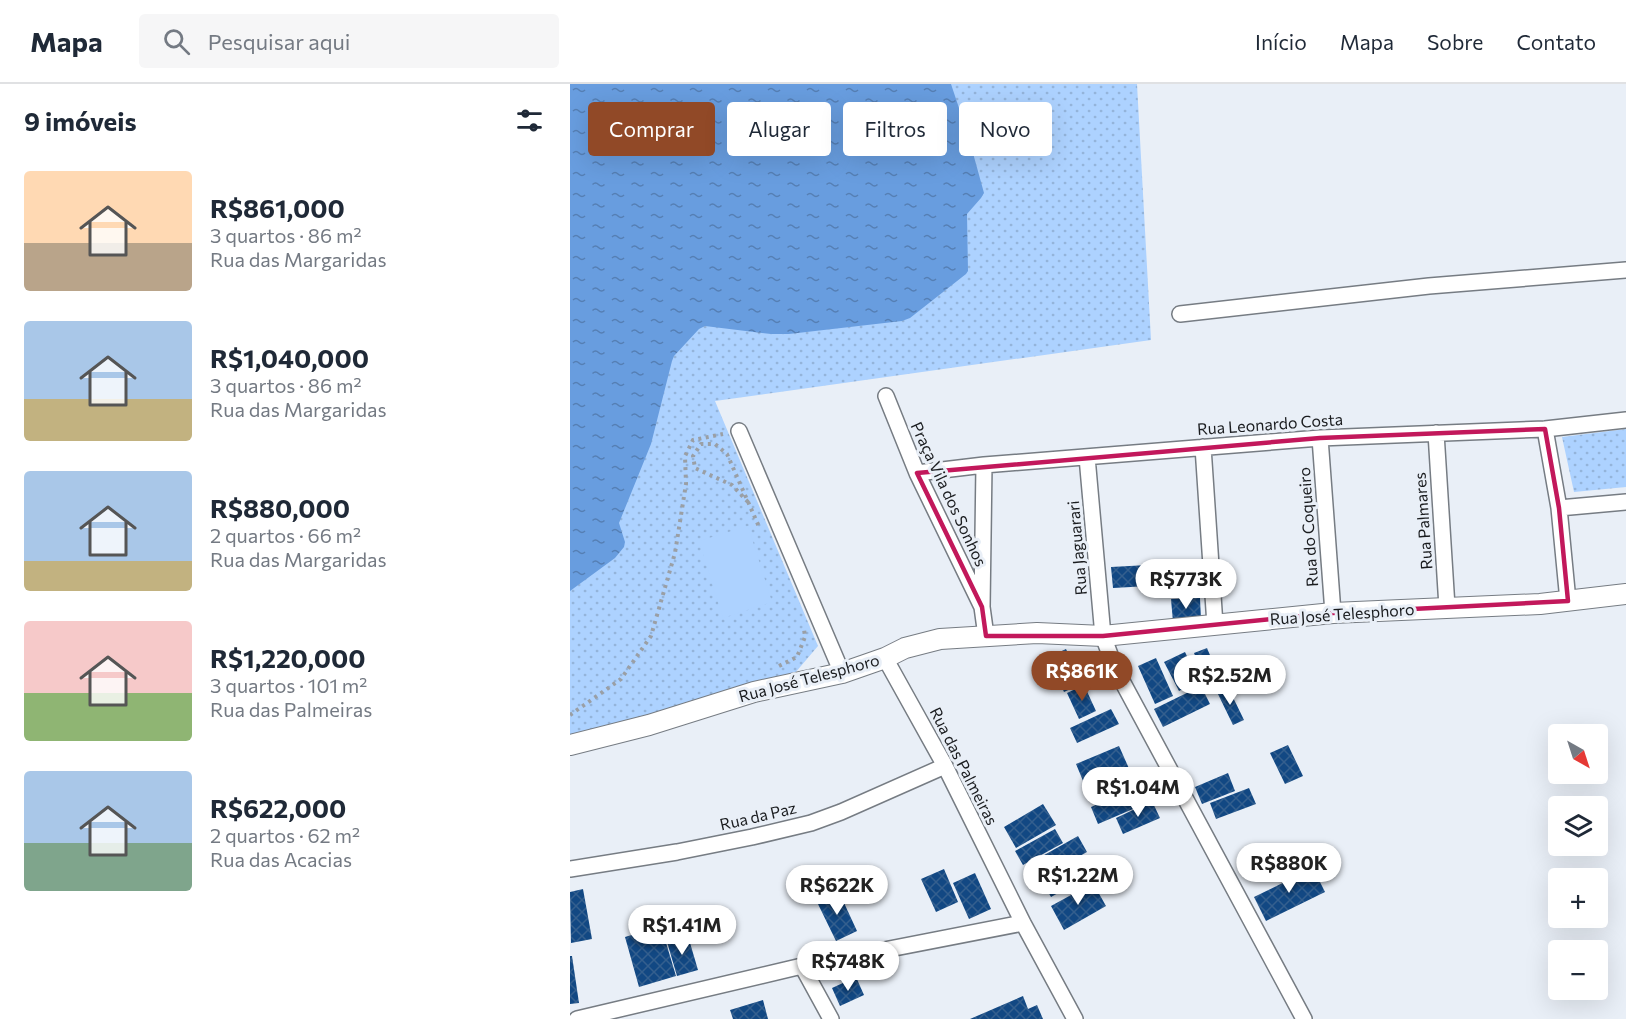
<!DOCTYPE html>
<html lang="pt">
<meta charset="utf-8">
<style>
:root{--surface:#fff;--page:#f6f6f7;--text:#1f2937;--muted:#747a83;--line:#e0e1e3;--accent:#914927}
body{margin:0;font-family:Commissioner,sans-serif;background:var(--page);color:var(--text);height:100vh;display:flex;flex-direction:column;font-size:22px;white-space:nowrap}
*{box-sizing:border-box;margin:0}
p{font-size:20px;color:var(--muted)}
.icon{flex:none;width:33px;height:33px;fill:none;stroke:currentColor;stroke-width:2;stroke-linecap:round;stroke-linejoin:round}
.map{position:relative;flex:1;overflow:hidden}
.panel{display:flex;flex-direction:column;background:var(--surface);width:570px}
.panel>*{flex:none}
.guide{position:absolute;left:18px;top:18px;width:570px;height:54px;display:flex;gap:12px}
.needle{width:39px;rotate:141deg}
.controls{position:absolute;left:978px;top:640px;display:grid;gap:12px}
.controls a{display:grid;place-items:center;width:60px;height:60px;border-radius:6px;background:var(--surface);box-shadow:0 6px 24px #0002;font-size:30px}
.price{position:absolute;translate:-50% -51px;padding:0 14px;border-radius:21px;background:#fff;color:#222;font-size:20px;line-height:39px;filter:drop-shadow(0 2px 3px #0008)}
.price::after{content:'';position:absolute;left:50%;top:36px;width:18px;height:14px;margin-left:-9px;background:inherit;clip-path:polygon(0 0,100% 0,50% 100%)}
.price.on{background:var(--accent);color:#fff}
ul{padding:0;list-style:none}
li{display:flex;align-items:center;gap:18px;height:150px;padding:0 24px}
li span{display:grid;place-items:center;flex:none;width:168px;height:120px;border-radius:6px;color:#555}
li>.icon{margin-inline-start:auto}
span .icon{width:72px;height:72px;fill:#fffc;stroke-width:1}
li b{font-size:26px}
h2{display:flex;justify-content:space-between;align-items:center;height:72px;padding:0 24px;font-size:26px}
.tag{padding:0 21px;border-radius:6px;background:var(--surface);box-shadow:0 6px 24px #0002;font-size:21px;line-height:54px}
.tag.on{background:var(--accent);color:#fff}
header{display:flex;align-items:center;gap:36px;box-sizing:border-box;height:84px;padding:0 30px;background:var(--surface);border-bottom:2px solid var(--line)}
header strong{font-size:28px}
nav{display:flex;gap:33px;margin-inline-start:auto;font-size:21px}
.search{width:420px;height:54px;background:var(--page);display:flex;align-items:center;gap:15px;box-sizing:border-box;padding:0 21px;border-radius:6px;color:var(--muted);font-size:22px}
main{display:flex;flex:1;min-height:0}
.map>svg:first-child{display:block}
.park{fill:url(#park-dots)}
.garden{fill:#add2ff}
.water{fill:url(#water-ripples)}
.building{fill:url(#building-cross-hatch)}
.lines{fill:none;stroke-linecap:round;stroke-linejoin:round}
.minor-casing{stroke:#767c83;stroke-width:18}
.tertiary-casing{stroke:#767c83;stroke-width:22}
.path{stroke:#9a9fa5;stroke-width:4;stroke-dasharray:3 4.5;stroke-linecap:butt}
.minor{stroke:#fff;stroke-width:15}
.tertiary{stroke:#fff;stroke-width:20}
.marked{fill:none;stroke:#c2185b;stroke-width:4.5;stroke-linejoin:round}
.labels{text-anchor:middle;stroke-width:6;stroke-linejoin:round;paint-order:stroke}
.street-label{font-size:16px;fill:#1a1c1f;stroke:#e9eff7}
</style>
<header>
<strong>Mapa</strong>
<div class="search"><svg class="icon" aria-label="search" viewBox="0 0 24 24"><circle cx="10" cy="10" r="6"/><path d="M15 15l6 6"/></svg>Pesquisar aqui</div>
<nav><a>Início</a><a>Mapa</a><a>Sobre</a><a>Contato</a></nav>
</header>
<main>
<section class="panel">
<h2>9 imóveis<svg class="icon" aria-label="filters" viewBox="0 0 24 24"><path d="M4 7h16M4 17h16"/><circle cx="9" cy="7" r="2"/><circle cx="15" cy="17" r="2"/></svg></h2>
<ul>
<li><span style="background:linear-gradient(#ffd9b3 60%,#b9a48a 0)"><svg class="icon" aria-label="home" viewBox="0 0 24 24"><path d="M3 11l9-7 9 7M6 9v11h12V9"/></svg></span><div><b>R$861,000</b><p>3 quartos · 86 m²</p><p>Rua das Margaridas</p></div></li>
<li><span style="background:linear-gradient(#a9c7e8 65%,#c2b280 0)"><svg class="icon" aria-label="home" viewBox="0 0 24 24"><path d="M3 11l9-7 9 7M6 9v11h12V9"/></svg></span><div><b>R$1,040,000</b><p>3 quartos · 86 m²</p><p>Rua das Margaridas</p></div></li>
<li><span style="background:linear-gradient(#a9c7e8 75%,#c2b280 0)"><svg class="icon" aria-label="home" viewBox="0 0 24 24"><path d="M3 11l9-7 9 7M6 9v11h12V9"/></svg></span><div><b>R$880,000</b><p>2 quartos · 66 m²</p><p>Rua das Margaridas</p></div></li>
<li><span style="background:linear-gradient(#f6c9c9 60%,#8fb573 0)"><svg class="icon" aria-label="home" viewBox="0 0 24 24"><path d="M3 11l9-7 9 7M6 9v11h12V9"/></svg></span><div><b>R$1,220,000</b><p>3 quartos · 101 m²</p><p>Rua das Palmeiras</p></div></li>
<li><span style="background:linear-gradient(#a9c7e8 60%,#7fa58c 0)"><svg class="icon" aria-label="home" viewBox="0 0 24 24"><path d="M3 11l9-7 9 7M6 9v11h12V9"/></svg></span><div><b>R$622,000</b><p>2 quartos · 62 m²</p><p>Rua das Acacias</p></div></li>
</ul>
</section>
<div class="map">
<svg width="1056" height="935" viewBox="0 0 1056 935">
<defs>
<pattern id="park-dots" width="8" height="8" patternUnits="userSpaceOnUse" patternTransform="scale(1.5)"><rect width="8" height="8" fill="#add2ff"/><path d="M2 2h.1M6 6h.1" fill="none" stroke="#94b4da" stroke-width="1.8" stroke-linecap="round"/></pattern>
<pattern id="water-ripples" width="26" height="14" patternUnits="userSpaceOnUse" patternTransform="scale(1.5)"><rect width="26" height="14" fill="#689ddf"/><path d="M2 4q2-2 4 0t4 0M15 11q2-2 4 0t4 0" fill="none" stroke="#557fb4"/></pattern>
<pattern id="building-cross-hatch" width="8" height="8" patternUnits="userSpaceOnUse" patternTransform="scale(1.5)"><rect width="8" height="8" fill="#124883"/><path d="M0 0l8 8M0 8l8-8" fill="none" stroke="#345f8e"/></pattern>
</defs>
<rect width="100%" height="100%" fill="#e9eff7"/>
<path class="park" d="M0,0H567L581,256L145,317L248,562L225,589L0,653Z
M1056,345V403L1004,408L992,353Z"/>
<path class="garden" d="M178,442L202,518L153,534L129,457Z"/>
<path class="water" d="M0,0H381L398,51L414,109L411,114L397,130L398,187L396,190L340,234L332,237L219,250H201L135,242L129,245L104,272L102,277L81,360L49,439L55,458L54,463L45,474L0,507Z"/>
<path class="building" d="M578,481L579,502L543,504L541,483Z
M630,514L631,536L603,538L601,515Z
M637,564L647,588L634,594L624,569Z
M496,565L512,600L494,608L479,573Z
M615,568L629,597L609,607L594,578Z
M586,574L603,612L585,620L568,582Z
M514,601L526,627L509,635L497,609Z
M631,602L640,620L593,643L584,625Z
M658,603L674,636L663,641L647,608Z
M541,625L549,640L507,659L500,644Z
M718,661L733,692L715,700L700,669Z
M549,662L565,698L521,716L506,680Z
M658,689L665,707L632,720L625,703Z
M679,704L686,720L646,735L640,719Z
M563,705L570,722L528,740L521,723Z
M582,717L590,734L553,750L546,734Z
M473,720L486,741L446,764L434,743Z
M485,745L493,759L453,781L445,767Z
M508,752L517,768L469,795L460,779Z
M514,773L523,790L481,813L472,797Z
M743,784L755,808L696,837L684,813Z
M374,785L388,818L366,828L351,795Z
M405,789L421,825L399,835L383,799Z
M523,799L536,822L494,846L481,822Z
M13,805L22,855L1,859L0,808Z
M269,808L287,847L266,857L247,818Z
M91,842L106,892L69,903L55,853Z
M118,852L128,886L107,892L97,858Z
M0,872H2L9,919L0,920Z
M286,893L294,911L270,922L262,904Z
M453,912L458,925L467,921L473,935H400Z
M193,916L198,935H163L160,926Z"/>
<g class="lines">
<defs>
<path id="minor" d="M610,230L859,202L1056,186
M316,312L347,389L412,523
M975,345L989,424L998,517
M169,347L272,589
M866,349L877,523
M750,354L763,529
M633,363L645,541
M517,373L533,552L545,584L734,935
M414,381L412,523L416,552
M347,389L414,381L750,354L975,345L1056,336
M989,424L1056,418
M315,574L375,682L453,839L505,935
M0,785L107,768L182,753L241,739L271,728L375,682
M232,882L261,935
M7,935L232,882L453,839"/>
<path id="tertiary" d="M0,661L79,641L184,608L272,589L315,574L335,564L370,555L467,549L533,552L763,529L970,520L1056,510"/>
</defs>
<use href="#minor" class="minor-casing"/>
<use href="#tertiary" class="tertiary-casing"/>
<path class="path" d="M178,418L162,401L125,384L123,372L131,360H145L157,370L190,445
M209,582L227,573L235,553L234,545
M0,631L51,595L81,552L105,469L116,400L115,372L123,356L153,350"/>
<use href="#minor" class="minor"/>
<use href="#tertiary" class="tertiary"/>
</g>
<path class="marked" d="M975,345L989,424L998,517L763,529L533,552H416L412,523L347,389L750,354Z"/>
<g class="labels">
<g class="street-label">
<text transform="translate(700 340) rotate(-4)" y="6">Rua Leonardo Costa</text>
<text transform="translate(379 410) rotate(65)" y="6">Praça Vila dos Sonhos</text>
<text transform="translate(853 437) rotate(-94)" y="6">Rua Palmares</text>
<text transform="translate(738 443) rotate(-94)" y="6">Rua do Coqueiro</text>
<text transform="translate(507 464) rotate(-95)" y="6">Rua Jaguarari</text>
<text transform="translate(772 530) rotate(-4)" y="6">Rua José Telesphoro</text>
<text transform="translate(239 594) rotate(-15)" y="6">Rua José Telesphoro</text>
<text transform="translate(394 682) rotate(63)" y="6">Rua das Palmeiras</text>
<text transform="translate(188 732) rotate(-13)" y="6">Rua da Paz</text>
</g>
</g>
</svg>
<div class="controls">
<a><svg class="needle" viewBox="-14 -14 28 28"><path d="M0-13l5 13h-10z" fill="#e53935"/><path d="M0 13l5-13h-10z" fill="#747a83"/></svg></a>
<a><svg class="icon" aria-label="layers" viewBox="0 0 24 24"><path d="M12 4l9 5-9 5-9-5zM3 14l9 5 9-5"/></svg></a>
<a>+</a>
<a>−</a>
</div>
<b class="price" style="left:616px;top:526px">R$773K</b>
<b class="price on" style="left:512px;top:618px">R$861K</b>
<b class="price" style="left:660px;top:622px">R$2.52M</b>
<b class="price" style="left:568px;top:734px">R$1.04M</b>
<b class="price" style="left:719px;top:810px">R$880K</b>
<b class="price" style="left:508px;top:822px">R$1.22M</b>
<b class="price" style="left:267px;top:832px">R$622K</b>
<b class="price" style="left:112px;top:872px">R$1.41M</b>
<b class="price" style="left:278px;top:908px">R$748K</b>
<div class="guide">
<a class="tag on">Comprar</a>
<a class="tag">Alugar</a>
<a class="tag">Filtros</a>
<a class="tag">Novo</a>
</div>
</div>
</main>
